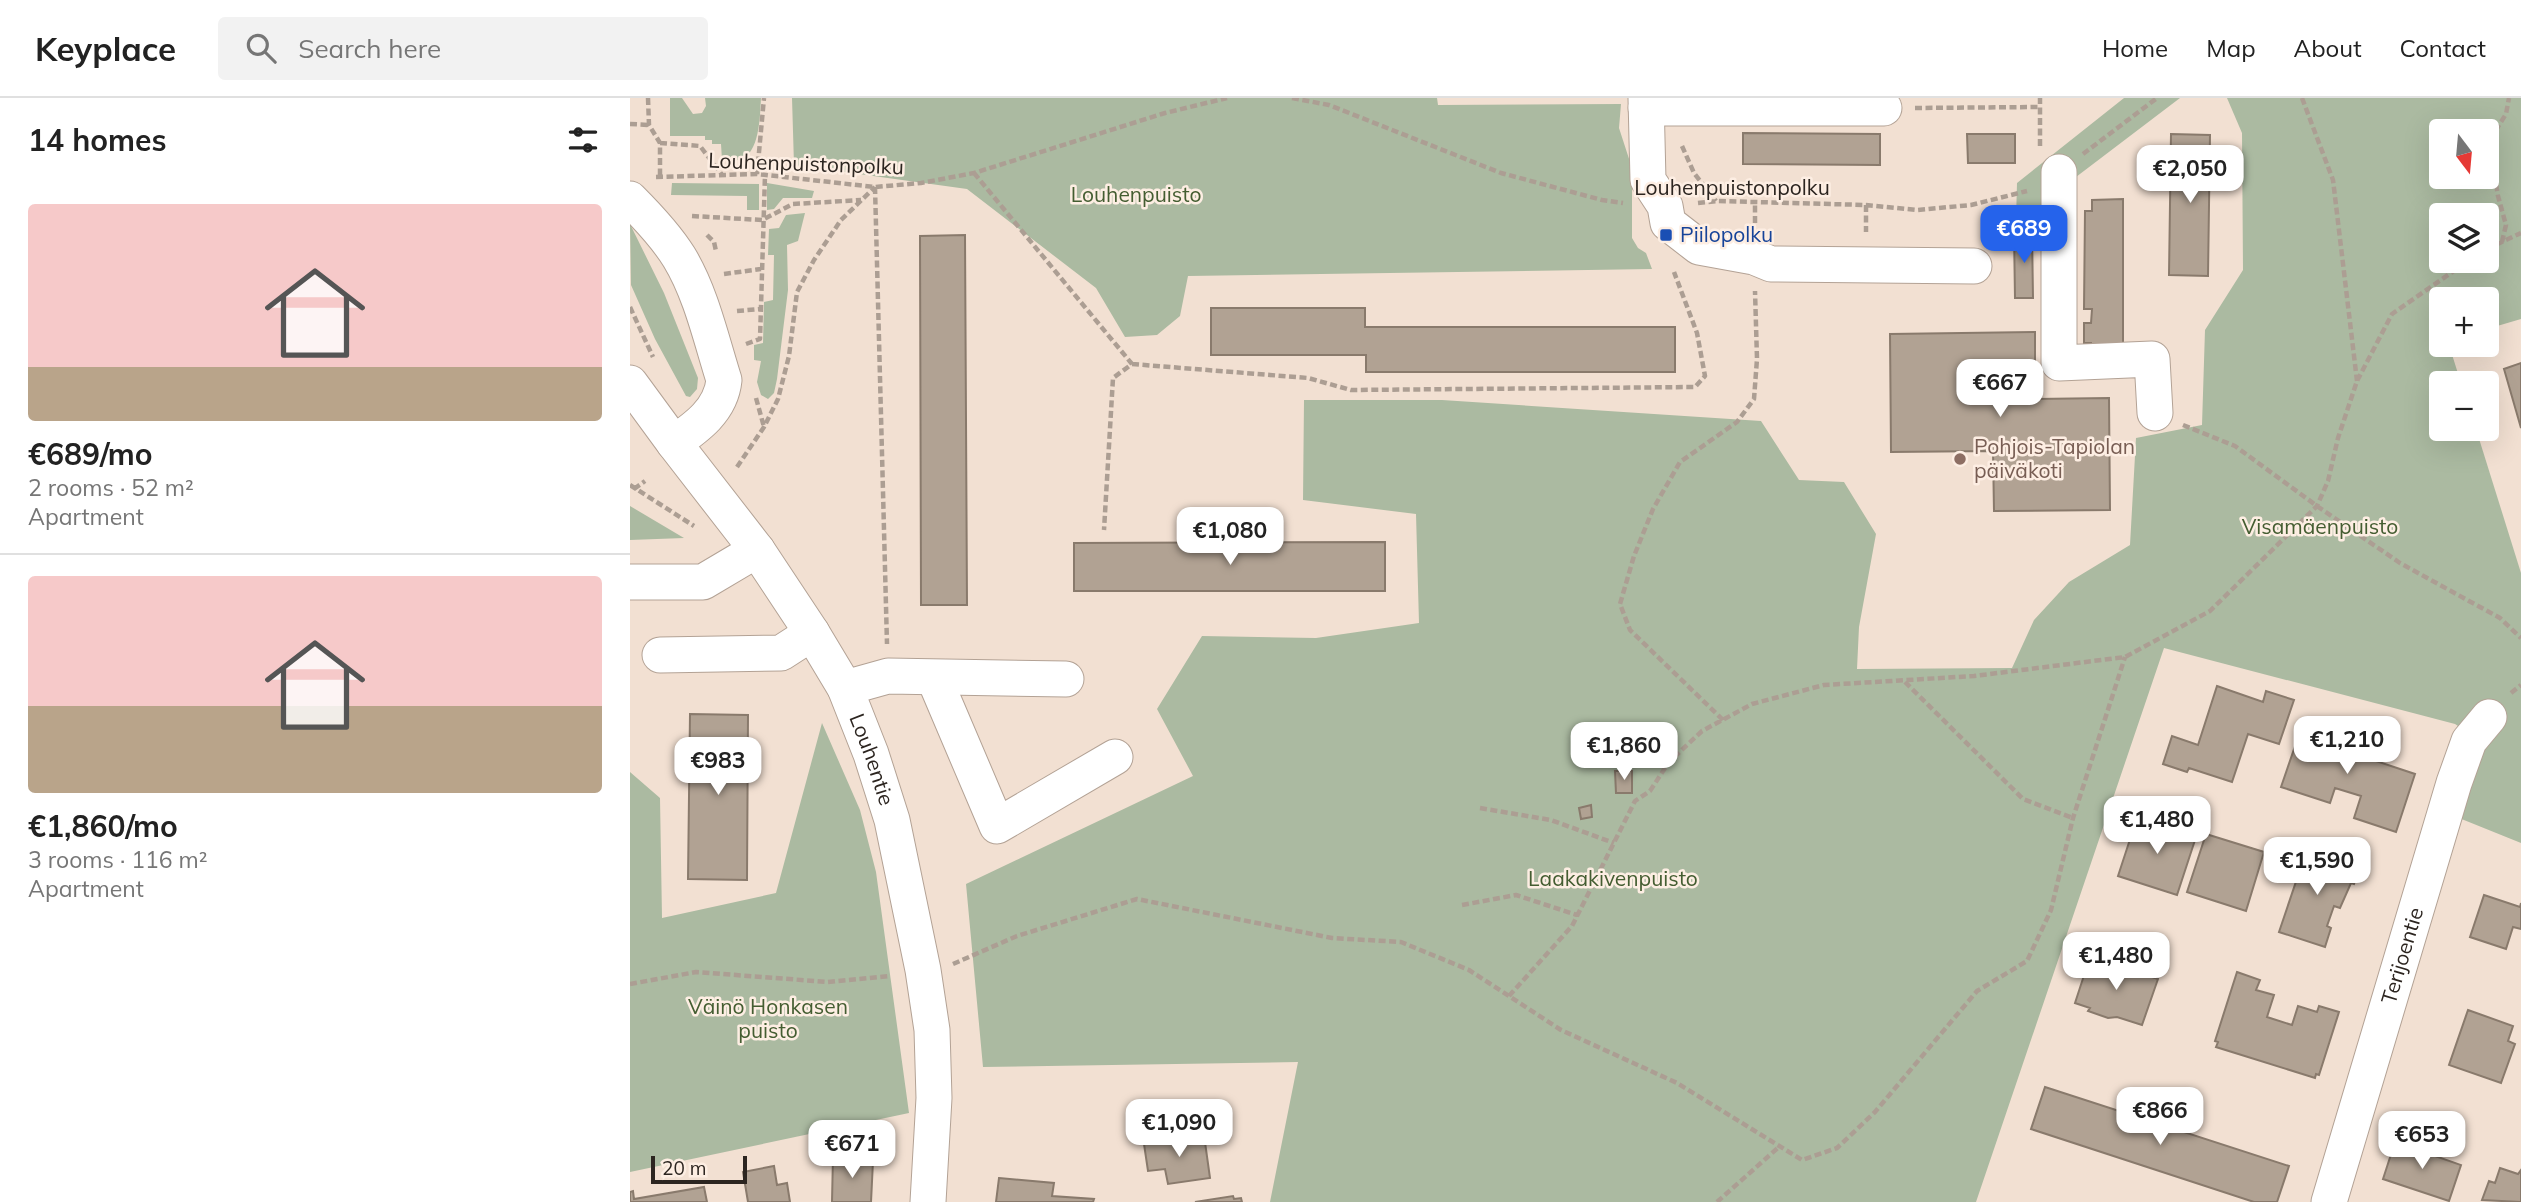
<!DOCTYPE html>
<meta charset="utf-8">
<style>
:root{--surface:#fff;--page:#f2f2f2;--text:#222;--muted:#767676;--line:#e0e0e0;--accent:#2563eb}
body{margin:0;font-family:Mulish,sans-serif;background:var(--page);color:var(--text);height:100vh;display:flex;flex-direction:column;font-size:26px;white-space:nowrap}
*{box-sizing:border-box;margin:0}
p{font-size:23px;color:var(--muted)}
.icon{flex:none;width:38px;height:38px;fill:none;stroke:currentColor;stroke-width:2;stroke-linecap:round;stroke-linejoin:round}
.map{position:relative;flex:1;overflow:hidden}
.details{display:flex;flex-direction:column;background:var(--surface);width:630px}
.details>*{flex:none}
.needle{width:46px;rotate:164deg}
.controls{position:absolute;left:1799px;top:21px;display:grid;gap:14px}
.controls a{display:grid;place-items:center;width:70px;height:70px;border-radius:7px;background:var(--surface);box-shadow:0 7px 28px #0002;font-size:35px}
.scale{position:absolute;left:21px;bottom:18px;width:96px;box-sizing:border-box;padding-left:7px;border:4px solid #2c2520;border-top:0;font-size:19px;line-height:24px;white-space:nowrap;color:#2c2520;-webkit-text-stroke:5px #fdeee3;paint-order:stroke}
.price{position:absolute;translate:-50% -60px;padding:0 16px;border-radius:14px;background:#fff;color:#222;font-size:23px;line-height:46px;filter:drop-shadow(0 2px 4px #0008)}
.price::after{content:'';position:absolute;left:50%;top:42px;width:21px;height:16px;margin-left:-10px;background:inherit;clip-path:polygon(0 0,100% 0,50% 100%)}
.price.current{background:var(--accent);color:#fff}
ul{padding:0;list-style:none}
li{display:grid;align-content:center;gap:14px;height:371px;padding:0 28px}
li+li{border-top:2px solid var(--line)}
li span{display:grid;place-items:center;height:217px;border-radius:7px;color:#555}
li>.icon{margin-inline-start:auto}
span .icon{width:126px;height:126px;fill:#fffc;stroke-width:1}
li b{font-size:30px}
h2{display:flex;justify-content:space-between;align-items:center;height:84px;padding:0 28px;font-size:30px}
header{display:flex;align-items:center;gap:42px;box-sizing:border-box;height:98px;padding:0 35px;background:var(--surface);border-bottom:2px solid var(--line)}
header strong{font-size:33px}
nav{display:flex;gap:38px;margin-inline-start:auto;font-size:24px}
.search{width:490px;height:63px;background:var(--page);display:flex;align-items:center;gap:18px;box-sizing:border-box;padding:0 24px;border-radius:7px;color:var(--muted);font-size:26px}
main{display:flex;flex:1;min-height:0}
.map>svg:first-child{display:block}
.green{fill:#abbaa1;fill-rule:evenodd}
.building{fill:#b1a293;stroke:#897a6c;stroke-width:2}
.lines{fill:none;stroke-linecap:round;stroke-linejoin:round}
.minor-casing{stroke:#b3a295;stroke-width:37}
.path{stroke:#ac9e93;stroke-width:4.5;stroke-dasharray:7 3.5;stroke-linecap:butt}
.minor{stroke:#fff;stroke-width:35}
.transit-dot{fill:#1a4fb4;stroke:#fdeee3;stroke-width:2.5}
.education-dot{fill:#8d6e63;stroke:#fdeee3;stroke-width:2.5}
.labels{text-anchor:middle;stroke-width:5;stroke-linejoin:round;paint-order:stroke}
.street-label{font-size:21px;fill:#2c2520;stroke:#fdeee3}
.park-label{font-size:21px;fill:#445d31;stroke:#fdeee3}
.transit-label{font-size:21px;fill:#164399;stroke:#fdeee3;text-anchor:start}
.education-label{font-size:21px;fill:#785e54;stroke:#fdeee3;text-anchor:start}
</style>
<header>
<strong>Keyplace</strong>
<div class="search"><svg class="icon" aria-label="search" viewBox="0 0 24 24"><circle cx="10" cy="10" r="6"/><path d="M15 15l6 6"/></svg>Search here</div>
<nav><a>Home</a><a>Map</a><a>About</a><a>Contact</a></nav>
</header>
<main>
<section class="details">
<h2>14 homes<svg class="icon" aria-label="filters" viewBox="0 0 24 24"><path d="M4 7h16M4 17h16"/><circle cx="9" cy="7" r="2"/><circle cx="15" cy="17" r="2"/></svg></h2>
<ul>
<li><span style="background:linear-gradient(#f6c9c9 75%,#b9a48a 0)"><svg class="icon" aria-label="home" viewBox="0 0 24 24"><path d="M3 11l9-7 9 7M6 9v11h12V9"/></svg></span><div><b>€689/mo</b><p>2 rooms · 52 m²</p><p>Apartment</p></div></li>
<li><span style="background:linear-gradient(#f6c9c9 60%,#b9a48a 0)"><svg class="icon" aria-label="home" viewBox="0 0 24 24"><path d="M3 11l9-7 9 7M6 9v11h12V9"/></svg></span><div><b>€1,860/mo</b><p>3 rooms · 116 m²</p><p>Apartment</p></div></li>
</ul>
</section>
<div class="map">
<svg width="1891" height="1104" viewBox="0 0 1891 1104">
<rect width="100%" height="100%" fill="#f2e0d2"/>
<path class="green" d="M40,0H52L63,16L72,15L76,8L75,0H131C130,17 130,57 109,62C104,63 97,62 92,62L91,46H82V42H75V38H40Z
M162,0H807L808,7L991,6L989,30L1002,70V140L1008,150L1016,155L1022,171L558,178L550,218L527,237L495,239L466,190L337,91L164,67Z
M1494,0H1550L1446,79L1421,122H1386L1387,85Z
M1597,0H1891V221L1857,231V201H1811V247H1819L1831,285H1811V331H1846L1891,475V745L1829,720L1854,645L1825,626L1534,550L1346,1104H640L668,964L353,969L336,786L563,678L527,611L572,538L686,540L789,525L786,416L673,402L674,302H812L1131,323L1169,382L1214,384L1246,436L1229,529L1227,571L1382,570L1404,522L1439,484L1500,447L1506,340L1572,327L1575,232L1613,172L1612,35ZM1811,33H1857V79H1811ZM1811,117H1857V163H1811Z
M42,85L129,86V112H117V98L41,97Z
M137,85L184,93L182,100H153L144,111L137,112Z
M175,115L168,143L157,147L158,192L147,281L144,295L138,301L131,297L127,284L131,263L124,262V247L133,245L134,204L143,202L144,157H138L139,131L149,130L156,117Z
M0,126L34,195L68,280L67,291L60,299L56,298L25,241L1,187Z
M0,408L54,440L0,442Z
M192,625L230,712L246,774L279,1015L0,1074V674L30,700L32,820L146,795Z"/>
<path class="building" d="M1113,35L1250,36V67L1113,66Z
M1337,36H1385V65H1338Z
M1541,36L1580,37L1578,178L1539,177Z
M1493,101V252H1461V245H1454V225H1461L1462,211H1454L1455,113H1462V102Z
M1384,134H1402L1403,200H1385Z
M335,137L337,507H291L290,138Z
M581,210H735V229H1045V274H736V257H581Z
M1405,234V301L1479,300L1480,412L1364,413L1363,353L1261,354L1260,236Z
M1891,265V330L1874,271Z
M755,444V493H444V445Z
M1587,588L1633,604L1636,593L1664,602L1649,646L1618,636L1602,684L1559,670L1557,674L1533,666L1542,638L1568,647Z
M60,616L118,617L117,782L58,781Z
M1674,622L1721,637L1716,653L1785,676L1766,734L1724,720L1731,698L1705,690L1700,705L1651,689Z
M985,673H1002V695H986Z
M961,707L962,719L951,721L949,710Z
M1507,720L1566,739L1547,797L1488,778Z
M1576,736L1634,754L1616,813L1557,794Z
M1677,751L1729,768L1724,786L1721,785L1710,810L1704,808L1697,828L1701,830L1695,849L1649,834Z
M1854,797L1890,809L1891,805V831L1883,829L1876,851L1840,839Z
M1460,859L1528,881L1512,927L1487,919L1478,920L1458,913L1460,910L1445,905Z
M1607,874L1630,882L1626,892L1644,897L1637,919L1662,927L1668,908L1687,914L1689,908L1709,914L1689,977L1686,976L1685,980L1586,949L1588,944L1585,943Z
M1838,912L1883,928L1878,943L1885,946L1871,985L1819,967Z
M1415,989L1659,1068L1647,1104H1624L1401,1031Z
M574,1037L580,1080L538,1086L535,1071L518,1073L514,1046Z
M1765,1044L1787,1052L1789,1047L1807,1054L1805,1058L1831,1067L1819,1103L1753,1081Z
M203,1058H223V1062L243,1063L241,1104H202Z
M144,1068L147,1087L157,1085L160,1104H118L113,1074Z
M1870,1070L1888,1076L1891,1072V1104L1852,1102L1859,1083L1865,1085Z
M369,1080L424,1085L422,1098L464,1101L463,1104H366Z
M74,1089L77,1104H0V1094L3,1093L4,1101Z
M603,1098L604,1101L611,1100L612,1104H565Z"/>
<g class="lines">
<defs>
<g id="minor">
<path d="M1016,0L1018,82L1035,108L1038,125L1069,149L1124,159L1141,166L1344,168"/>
<path d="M1016,10H1254"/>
<path d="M1429,74V265L1522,261L1525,315"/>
<path d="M0,101C18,119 36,138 49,159C71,195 81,241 94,282C91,312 67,329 44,345"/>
<path id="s1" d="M0,285L44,345L127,452L182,535L215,590L241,656L262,722L293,872L302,932L304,1000L298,1104"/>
<path d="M0,484H73L127,452"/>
<path d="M30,557L151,555L182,535"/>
<path d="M304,580L367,728L485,659"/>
<path d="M215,590L258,578L436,581"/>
<path id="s2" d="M1699,1104L1824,685L1839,643L1859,619"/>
</g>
</defs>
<use href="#minor" class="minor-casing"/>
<path class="path" d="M18,0L19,27L30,45V81
M662,0L699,7L871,75L972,102L993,105
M1672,0L1703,82L1727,283
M1285,10L1410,9
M0,26L19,27
M30,45L70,48L93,78
M1052,48L1064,75L1086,103
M1410,48V0
M1453,56L1527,0
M344,75L502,266L483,280L474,432
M127,76L134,0
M26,79L127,76L245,89L291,85L344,75L535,15L597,0
M245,89L257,546
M1068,105L1087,103L1236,107L1288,112L1341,107L1397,93
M1236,107V134
M62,118L132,122L163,106L231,102
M1125,125V105
M77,137L84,144L86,153
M1872,144L1876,127L1868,98L1859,43L1876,16L1879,0
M1857,151L1891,135
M94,176L131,171
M0,209L23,259
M107,213L130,211
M116,246L130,241L135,77
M502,266L678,280L721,292L1065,289L1075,278L1067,235L1044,174
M126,300L134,329
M1553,327L1605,348L1687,408L1770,465L1870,520L1891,540
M107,369L134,329L148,301L159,258L167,194L184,162L211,122L245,89
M0,387L64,428
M4,391L15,383
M1275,584L1393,701L1443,720
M1881,595L1891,587
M1093,622L1000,532L990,506L1004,458L1023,411L1050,364L1107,324L1124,301L1127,261L1125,193
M850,710L921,722L984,745
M832,807L886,797L947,817
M323,866L387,838L507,801L702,840L771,844L839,872L931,932L1047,985L1172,1062L1207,1050L1245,1014L1347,893L1397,863L1421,812L1443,720L1495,559
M0,886L66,874L198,884L260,878
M879,898L942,828L1005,703L1020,693L1039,664L1072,633L1122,606L1194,587L1344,578L1495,559L1580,513L1687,408L1698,383L1708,340L1727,283L1762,216L1838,163
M1087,1104L1150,1048"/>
<use href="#minor" class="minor"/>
</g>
<rect class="transit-dot" x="1029" y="130" width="14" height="14" rx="3.5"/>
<circle class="education-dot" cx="1330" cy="361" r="7"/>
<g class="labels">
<g class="street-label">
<text transform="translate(176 66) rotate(2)" y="7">Louhenpuistonpolku</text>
<text x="1102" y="97">Louhenpuistonpolku</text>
<text dy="7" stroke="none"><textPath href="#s1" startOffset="450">Louhentie</textPath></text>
<text dy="7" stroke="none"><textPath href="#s2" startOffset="257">Terijoentie</textPath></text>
</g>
<g class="park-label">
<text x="506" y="104">Louhenpuisto</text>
<text x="1690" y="436">Visamäenpuisto</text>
<text x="983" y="788">Laakakivenpuisto</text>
<text x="138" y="916">Väinö Honkasen<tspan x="138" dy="24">puisto</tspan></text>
</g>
<g class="transit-label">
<text x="1050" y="144">Piilopolku</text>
</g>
<g class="education-label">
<text x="1344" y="356">Pohjois-Tapiolan<tspan x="1344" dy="24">päiväkoti</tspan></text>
</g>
</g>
</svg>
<div class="controls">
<a><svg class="needle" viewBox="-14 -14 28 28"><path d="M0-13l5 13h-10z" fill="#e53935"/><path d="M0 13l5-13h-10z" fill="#767676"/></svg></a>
<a><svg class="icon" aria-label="layers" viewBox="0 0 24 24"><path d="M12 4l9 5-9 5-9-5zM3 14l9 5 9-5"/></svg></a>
<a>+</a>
<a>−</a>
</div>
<div class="scale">20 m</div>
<b class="price" style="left:1560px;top:107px">€2,050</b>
<b class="price current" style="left:1394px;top:167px">€689</b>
<b class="price" style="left:1370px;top:321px">€667</b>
<b class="price" style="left:600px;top:469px">€1,080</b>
<b class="price" style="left:1717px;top:678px">€1,210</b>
<b class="price" style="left:994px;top:684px">€1,860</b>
<b class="price" style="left:88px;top:699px">€983</b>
<b class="price" style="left:1527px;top:758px">€1,480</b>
<b class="price" style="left:1687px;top:799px">€1,590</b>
<b class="price" style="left:1486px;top:894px">€1,480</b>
<b class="price" style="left:1530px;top:1049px">€866</b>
<b class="price" style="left:549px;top:1061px">€1,090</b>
<b class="price" style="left:1792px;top:1073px">€653</b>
<b class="price" style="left:222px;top:1082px">€671</b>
</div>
</main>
